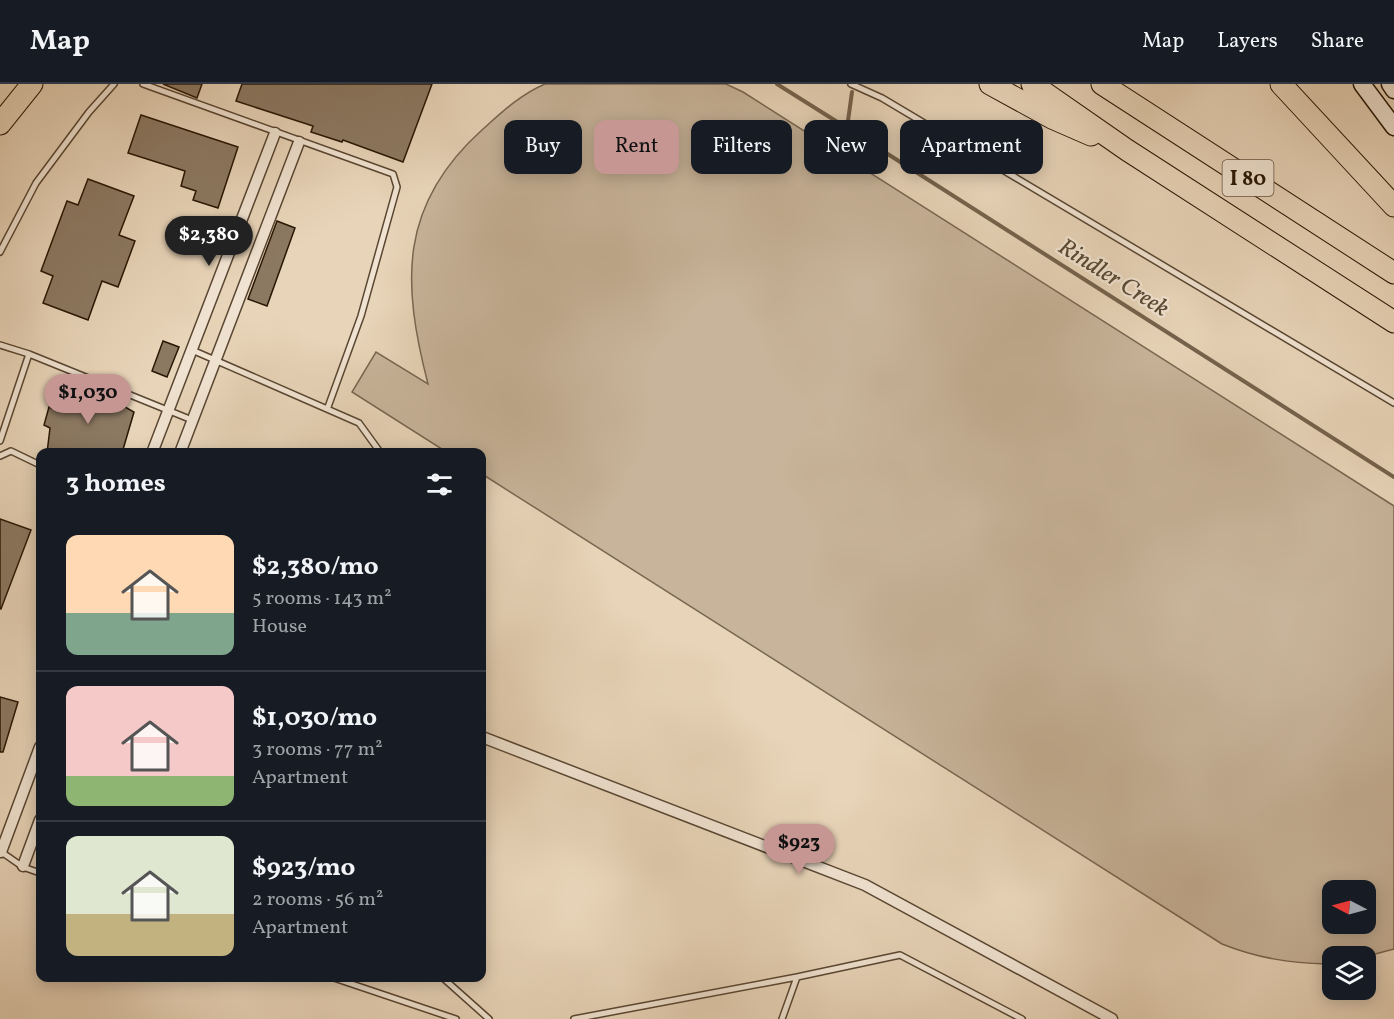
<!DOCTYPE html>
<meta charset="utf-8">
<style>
:root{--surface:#171b24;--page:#20242c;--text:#f1f3f6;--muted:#9ea1a6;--line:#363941;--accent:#c59692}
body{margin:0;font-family:Vollkorn,serif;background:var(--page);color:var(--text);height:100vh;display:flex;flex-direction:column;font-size:22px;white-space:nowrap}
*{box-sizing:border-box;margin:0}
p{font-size:20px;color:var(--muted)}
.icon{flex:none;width:33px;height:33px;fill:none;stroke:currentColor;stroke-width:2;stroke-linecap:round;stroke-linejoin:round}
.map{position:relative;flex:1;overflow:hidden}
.panel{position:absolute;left:36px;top:364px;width:450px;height:534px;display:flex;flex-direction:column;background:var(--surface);border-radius:12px;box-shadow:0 3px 15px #0003}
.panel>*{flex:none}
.top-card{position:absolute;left:504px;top:36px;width:570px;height:54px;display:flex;gap:12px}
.needle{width:39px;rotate:276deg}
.tools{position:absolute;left:1322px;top:796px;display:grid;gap:12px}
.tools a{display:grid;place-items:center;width:54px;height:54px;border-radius:12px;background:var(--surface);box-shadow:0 3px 15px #0003;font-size:30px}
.price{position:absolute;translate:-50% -51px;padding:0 14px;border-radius:21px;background:var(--accent);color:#111;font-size:20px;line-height:39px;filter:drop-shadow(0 2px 3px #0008)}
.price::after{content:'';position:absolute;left:50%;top:36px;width:18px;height:14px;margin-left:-9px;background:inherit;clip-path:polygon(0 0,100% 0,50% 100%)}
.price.selected{background:#222;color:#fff}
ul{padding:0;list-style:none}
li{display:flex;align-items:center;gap:18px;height:150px;padding:0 30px}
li+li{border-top:2px solid var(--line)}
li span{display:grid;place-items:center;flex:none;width:168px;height:120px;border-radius:12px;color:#555}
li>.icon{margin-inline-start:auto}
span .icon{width:72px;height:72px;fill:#fffc;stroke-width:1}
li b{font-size:26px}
h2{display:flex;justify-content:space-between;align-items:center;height:72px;padding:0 30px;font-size:26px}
.chip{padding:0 21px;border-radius:12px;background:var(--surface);box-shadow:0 3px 15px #0003;font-size:21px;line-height:54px}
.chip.selected{background:var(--accent);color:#111}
header{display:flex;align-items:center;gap:36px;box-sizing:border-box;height:84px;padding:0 30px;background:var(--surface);border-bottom:2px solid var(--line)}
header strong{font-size:28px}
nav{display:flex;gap:33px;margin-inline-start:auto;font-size:21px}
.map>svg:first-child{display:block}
.green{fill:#c8b49a;stroke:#786650;stroke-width:1.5;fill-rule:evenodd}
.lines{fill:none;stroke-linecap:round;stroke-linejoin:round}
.stream{stroke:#75624c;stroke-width:4}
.building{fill:#8c7962;stroke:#291705;stroke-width:1.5}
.lane-casing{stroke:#594632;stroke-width:8}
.street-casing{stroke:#594632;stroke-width:13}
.secondary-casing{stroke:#291705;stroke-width:19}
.highway-casing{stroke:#291705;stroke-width:23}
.lane{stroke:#f0e3d1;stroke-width:5}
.street{stroke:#f0e3d1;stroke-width:10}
.secondary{stroke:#f0e3d1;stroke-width:16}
.highway{stroke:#e8d4b8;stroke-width:21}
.labels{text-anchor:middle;stroke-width:4.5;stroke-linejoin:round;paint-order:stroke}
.shield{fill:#f0e3d1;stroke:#655442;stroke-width:1.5}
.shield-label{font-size:21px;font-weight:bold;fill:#291705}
.water-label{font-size:24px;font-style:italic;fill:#5b4934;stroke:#f0e3d1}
</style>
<header>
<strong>Map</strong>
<nav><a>Map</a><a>Layers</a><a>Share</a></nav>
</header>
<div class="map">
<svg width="1394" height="935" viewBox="0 0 1394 935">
<rect width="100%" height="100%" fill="#e8d4b8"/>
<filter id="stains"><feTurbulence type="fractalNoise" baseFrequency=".00333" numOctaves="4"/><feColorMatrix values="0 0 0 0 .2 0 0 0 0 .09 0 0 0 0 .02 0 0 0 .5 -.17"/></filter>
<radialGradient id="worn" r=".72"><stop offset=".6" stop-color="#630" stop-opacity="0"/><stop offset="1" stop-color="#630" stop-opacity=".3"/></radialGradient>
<path class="green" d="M545,0H726L743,8L1394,422V865L1364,873H1332V879L1327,880C1289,879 1257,874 1222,860L482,390V369H448L352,308L376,268L428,300C402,199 398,121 483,45C502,28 521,10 545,0ZM1332,807H1365V840H1332Z"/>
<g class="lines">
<path class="stream" d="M777,0L847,44
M852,8L847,44L1394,393"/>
</g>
<path class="building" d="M163,0H202L197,14Z
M242,0H432L403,78L343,56L342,58L311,48L313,42L236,17Z
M141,31L238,63L218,124L193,116L196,107L181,102L185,87L128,69Z
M88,95L134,112L119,151L135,157L118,203L102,197L88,236L43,219L53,192L41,187L67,117L78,121Z
M277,137L295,144L267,222L248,215Z
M163,257L179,263L167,293L152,287Z
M70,305L106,312L134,328L122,369H47L50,344L44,341L49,323L57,326Z
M0,435L31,446L1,525H0Z
M0,613L18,618L3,668H0Z"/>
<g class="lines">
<defs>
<path id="lane" d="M143,0L393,90L397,103L361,232L328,323
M851,0L882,14L1394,319
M0,168L36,99L89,28L114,0
M0,261L29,270
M192,266L359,339L380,368
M0,357L29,270L192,336
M0,372L11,367L40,381
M0,767L23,783L40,789
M334,894L456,935
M443,894L489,935
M574,935L797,893
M782,935L797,893L900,871L1022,935"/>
<path id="street" d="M152,369L275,49
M180,369L299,58
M482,653L865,801L1112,935
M1,768L40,663
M23,782L40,736"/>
<path id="secondary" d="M1362,0L1394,43
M1390,0L1394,6"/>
<path id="highway" d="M990,0L1052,34L1091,51
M1032,0L1127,66L1394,238
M1102,0L1394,189
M1281,0L1394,122
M0,40L32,0"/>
</defs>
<use href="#lane" class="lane-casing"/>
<use href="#street" class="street-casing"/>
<use href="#secondary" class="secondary-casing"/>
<use href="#highway" class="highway-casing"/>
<use href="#lane" class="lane"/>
<use href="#street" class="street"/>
<use href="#secondary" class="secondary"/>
<use href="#highway" class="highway"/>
</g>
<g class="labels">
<rect class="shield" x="1222.5" y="76" width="51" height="36" rx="4.5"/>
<g class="shield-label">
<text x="1248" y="101">I 80</text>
</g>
<g class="water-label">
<text transform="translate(1114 193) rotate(32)" y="8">Rindler Creek</text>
</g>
</g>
<rect width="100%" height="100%" filter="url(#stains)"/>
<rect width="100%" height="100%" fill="url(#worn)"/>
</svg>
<div class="tools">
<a><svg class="needle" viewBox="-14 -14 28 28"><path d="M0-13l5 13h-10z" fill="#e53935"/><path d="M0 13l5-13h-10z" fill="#9ea1a6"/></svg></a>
<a><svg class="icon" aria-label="layers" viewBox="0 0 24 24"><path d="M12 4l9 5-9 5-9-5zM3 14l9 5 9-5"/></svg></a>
</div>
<b class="price selected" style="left:209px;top:183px">$2,380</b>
<b class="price" style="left:88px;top:341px">$1,030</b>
<b class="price" style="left:799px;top:791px">$923</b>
<div class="top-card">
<a class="chip">Buy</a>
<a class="chip selected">Rent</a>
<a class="chip">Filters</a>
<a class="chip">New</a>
<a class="chip">Apartment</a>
</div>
<section class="panel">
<h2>3 homes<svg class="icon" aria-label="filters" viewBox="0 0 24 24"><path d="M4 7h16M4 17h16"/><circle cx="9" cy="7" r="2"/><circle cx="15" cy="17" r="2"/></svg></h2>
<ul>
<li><span style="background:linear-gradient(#ffd9b3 65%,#7fa58c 0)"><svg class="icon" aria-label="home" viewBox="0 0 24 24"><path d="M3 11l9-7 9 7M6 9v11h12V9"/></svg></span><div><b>$2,380/mo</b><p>5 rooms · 143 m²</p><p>House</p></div></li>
<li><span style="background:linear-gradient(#f6c9c9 75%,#8fb573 0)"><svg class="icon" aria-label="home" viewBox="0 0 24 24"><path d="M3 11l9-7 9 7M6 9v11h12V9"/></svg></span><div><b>$1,030/mo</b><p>3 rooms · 77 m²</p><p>Apartment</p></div></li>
<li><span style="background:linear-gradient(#dfe7d0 65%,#c2b280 0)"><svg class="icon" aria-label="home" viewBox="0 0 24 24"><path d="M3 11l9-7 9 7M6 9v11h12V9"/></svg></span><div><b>$923/mo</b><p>2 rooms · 56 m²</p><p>Apartment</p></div></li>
</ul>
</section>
</div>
